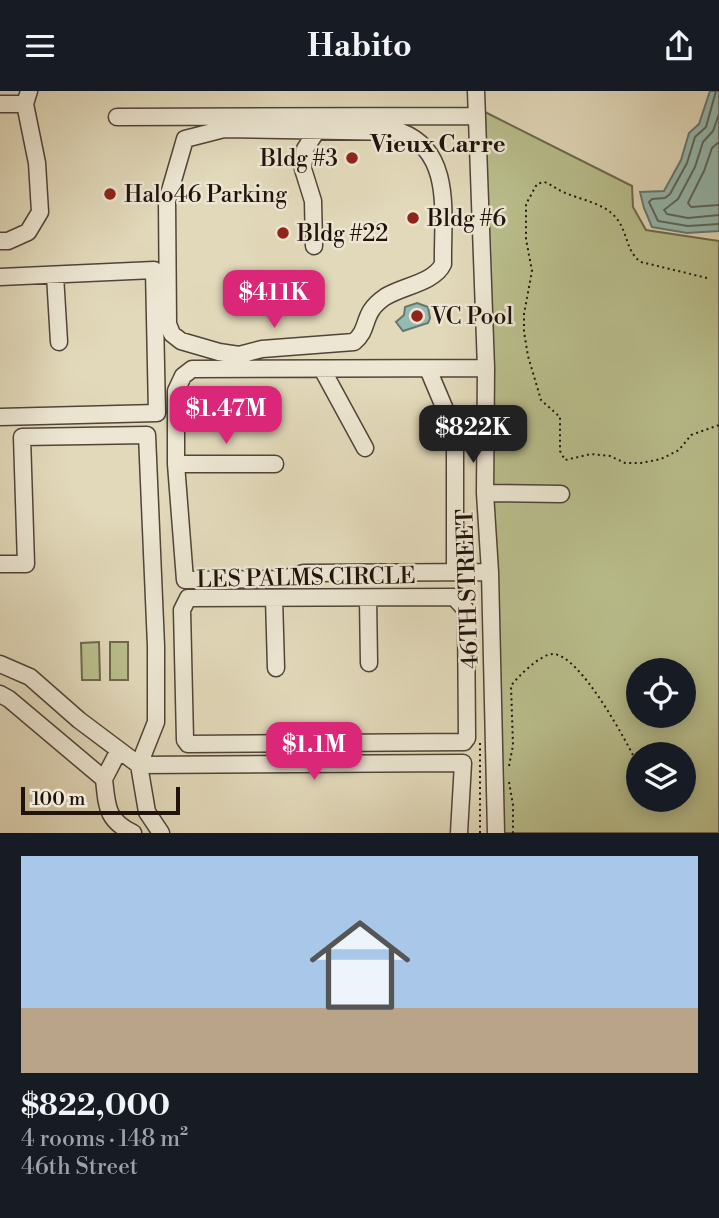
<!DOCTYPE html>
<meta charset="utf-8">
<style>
:root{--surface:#171b24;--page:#242831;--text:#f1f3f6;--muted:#9ea1a6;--line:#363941;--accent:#db2777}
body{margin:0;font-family:"Libre Bodoni",serif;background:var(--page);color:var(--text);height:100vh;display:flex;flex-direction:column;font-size:26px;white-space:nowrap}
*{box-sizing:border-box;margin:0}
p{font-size:23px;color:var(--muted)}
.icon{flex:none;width:38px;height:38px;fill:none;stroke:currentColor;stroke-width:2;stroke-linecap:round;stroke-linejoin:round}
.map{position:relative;height:742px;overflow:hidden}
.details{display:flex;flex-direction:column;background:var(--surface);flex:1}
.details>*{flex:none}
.buttons{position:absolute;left:626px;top:567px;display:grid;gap:14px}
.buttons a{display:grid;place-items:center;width:70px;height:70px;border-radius:50%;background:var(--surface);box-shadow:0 4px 18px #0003;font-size:35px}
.scale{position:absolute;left:21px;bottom:18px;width:159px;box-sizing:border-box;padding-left:7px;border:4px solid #21120c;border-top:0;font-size:19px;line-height:24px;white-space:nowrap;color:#21120c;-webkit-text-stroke:5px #ece6d2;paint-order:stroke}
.price{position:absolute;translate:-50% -60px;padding:0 16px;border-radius:14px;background:var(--accent);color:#fff;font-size:23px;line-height:46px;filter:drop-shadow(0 2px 4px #0008)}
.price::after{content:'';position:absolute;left:50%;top:42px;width:21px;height:16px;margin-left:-10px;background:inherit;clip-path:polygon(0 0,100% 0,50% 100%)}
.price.current{background:#222;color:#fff}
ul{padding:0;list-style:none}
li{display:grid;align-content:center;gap:14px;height:371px;padding:0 21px}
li+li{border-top:2px solid var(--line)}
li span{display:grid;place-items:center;height:217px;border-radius:0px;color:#555}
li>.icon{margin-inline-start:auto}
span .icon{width:126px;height:126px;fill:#fffc;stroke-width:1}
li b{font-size:30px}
header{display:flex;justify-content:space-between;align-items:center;height:91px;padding:0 21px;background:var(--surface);font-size:32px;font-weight:800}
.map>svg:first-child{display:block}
.green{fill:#b9be8c;stroke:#6d684c;stroke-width:2;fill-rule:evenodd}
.water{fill:#95bab0;stroke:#67776e;stroke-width:2}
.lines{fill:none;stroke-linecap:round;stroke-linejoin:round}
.shore{stroke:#5b665e;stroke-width:2}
.minor-casing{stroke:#514438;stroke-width:19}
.path{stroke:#21120c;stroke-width:2;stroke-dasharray:2 3.5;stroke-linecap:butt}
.minor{stroke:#ece6d2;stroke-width:16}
.poi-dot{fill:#8f2418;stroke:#ece6d2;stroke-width:2.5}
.labels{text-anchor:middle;stroke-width:5;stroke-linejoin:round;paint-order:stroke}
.poi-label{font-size:23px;fill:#21120c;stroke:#ece6d2;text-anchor:start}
.street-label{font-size:23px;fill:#21120c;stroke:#ece6d2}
.neighbourhood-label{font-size:24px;font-weight:bold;fill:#21120c;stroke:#ece6d2}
</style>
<header><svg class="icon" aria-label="menu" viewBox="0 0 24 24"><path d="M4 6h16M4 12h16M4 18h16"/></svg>Habito<svg class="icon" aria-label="share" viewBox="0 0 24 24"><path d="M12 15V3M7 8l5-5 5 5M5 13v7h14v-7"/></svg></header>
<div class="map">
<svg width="719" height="742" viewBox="0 0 719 742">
<rect width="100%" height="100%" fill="#e2d9ba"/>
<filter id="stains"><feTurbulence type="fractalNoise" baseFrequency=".00286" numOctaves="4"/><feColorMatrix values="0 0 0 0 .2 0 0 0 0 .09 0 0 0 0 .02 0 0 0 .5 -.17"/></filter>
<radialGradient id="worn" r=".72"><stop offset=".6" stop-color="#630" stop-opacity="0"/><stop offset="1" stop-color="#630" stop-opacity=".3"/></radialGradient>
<path class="green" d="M485,21L632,95L633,116L646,139L719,150V742H500ZM639,579H684V625H639ZM639,663H684V709H639Z
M99,551L100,589H82L81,552Z
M110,551H128V589H110Z"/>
<path class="water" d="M710,0H719V140L687,142L652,136L644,117L640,101L664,100L681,69L689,42L699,33Z
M417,212L428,216L430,227L428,232L403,240L396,231L404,224L405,216Z"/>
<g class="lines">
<path class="shore" d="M716,0L706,36L695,46L687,72L670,103L665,107L652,108L649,111L658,130L688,135L719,133
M719,23L713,40L703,51L695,76L678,108L664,119L667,123L688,127L719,124
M719,51L712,57L704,80L688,112L691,116L719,114"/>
<defs>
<path id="minor" d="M476,0L486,277L485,402L490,481L496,742
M0,13H25
M117,26L477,25
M224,38L401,41C454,61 442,126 443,173C434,192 402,195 385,206C360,223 371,237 354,251L262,258L239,264L219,261L181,250L172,243L168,233L167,110L185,48Z
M0,150H8L28,141L40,121L37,72L25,13L29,0
M314,155L313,110L303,78L305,58L318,38V31
M55,184L59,251
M0,186L154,179L157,322L0,326
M486,277L192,278L183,285L176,300V373L185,489L283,488L304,482L490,481
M322,278L365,357
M428,278L455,342V481
M176,373H275
M485,402L561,403
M0,473H26L22,346L147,344L156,555V631L139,674L463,672L459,742
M454,506L466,519L467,647L464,651L188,653L185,649L182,519L188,507Z
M274,507L276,577
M368,507L369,572
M0,573L30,586L79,629L139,674L147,721L161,742
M0,603L9,608L104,688C107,715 106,729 133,742
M104,688L119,659"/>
</defs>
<use href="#minor" class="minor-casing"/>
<path class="path" d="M707,187L641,171C626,161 628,142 617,128C605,112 581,109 563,101C556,98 551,93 544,91L537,93L526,113V148L532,180L524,223V241L528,265L541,309L560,326V360L565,369L591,363L610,365L625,372H641L661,368L679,359L691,344L719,334
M480,652V742
M509,675L513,654L511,595C518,585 541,563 553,563C580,563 628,653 639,676
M509,691L513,714V742"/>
<use href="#minor" class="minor"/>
</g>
<g class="poi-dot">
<circle cx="352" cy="67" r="7"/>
<circle cx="110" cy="103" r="7"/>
<circle cx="413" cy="127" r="7"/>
<circle cx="283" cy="142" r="7"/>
<circle cx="417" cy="225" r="7"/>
</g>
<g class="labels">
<g class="poi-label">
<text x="338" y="75" text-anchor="end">Bldg #3</text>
<text x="124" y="111">Halo46 Parking</text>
<text x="427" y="135">Bldg #6</text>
<text x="297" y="150">Bldg #22</text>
<text x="431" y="233">VC Pool</text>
</g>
<g class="street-label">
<text transform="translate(306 486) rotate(-1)" y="8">LES PALMS CIRCLE</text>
<text transform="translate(467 498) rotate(-92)" y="8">46TH STREET</text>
</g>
<g class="neighbourhood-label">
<text x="438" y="61">Vieux Carre</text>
</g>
</g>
<rect width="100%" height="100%" filter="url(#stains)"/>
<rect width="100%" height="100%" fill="url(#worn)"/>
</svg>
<div class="buttons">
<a><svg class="icon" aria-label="locate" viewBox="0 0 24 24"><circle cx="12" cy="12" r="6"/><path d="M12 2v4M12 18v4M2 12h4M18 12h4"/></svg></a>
<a><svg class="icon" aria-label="layers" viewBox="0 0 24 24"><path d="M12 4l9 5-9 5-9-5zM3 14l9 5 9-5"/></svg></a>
</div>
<div class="scale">100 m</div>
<b class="price" style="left:274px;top:239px">$411K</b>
<b class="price" style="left:226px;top:355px">$1.47M</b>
<b class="price current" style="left:473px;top:374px">$822K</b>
<b class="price" style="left:314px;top:691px">$1.1M</b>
</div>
<section class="details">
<ul>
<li><span style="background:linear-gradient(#a9c7e8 70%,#b9a48a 0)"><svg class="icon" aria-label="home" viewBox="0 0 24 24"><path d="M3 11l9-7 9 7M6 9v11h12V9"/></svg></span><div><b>$822,000</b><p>4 rooms · 148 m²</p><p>46th Street</p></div></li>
</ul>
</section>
